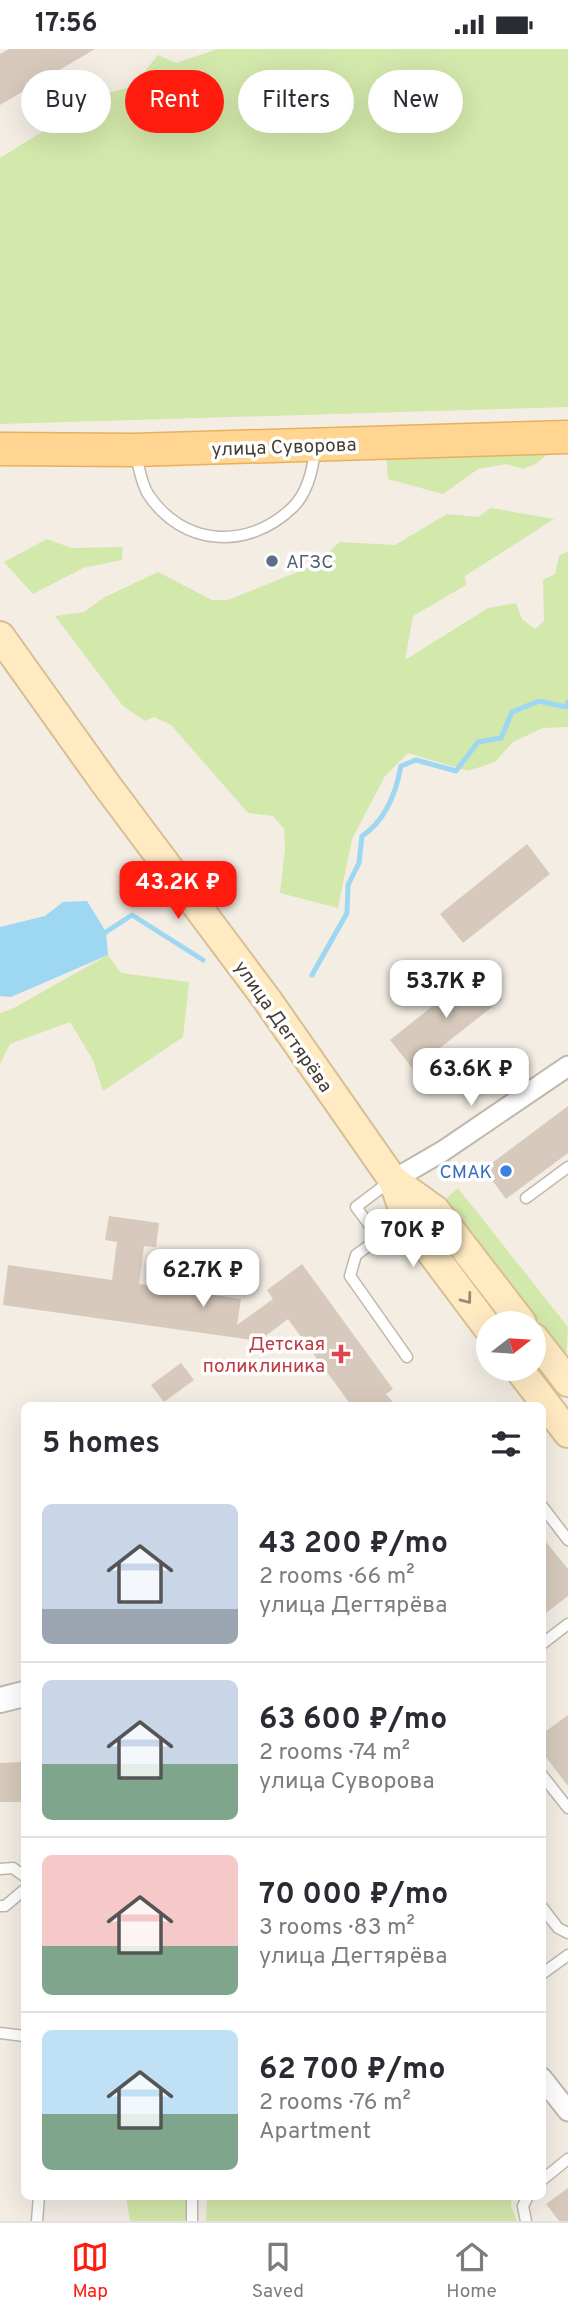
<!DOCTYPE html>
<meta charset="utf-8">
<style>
:root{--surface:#fff;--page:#f7f7f7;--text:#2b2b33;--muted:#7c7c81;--line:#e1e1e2;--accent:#ff1c0f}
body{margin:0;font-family:Overpass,sans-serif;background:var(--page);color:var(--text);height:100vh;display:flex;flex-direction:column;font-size:26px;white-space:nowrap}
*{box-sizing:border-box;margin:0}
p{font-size:23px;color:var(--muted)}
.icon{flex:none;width:38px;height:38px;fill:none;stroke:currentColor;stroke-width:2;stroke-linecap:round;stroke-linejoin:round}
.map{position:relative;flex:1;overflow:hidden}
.panel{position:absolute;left:21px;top:1353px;width:525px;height:798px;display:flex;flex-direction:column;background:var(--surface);border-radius:10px;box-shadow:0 7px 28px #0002}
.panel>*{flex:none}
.top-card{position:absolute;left:21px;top:21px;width:527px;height:63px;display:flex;gap:14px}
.needle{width:46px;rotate:73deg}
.tools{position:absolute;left:476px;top:1262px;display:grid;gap:14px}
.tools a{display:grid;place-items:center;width:70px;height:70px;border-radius:50%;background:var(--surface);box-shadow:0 7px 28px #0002;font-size:35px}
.price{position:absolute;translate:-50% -60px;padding:0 16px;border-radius:14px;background:#fff;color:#222;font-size:23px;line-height:46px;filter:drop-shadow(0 2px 4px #0008)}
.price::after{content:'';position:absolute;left:50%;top:42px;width:21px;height:16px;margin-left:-10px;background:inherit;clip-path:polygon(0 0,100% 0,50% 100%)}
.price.selected{background:var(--accent);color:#fff}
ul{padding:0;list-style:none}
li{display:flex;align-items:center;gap:21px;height:175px;padding:0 21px}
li+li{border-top:2px solid var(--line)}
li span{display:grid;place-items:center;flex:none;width:196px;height:140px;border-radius:10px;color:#555}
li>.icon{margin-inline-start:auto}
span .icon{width:84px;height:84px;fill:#fffc;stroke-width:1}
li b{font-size:30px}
h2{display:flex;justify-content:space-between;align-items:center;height:84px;padding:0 21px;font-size:30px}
.pill{padding:0 24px;border-radius:32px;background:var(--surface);box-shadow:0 7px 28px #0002;font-size:24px;line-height:63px}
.pill.selected{background:var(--accent);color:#fff}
.status{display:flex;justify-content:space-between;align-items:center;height:49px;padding:0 35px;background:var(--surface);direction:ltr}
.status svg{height:19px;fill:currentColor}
.menu{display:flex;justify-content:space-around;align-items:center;height:98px;border-top:2px solid var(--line);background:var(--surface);font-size:19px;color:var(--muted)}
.menu a{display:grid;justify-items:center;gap:4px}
.menu .selected{color:var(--accent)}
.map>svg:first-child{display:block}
.green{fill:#d3e8ab}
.water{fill:#9ed7f2}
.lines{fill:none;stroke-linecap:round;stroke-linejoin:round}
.stream{stroke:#9ed7f2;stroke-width:5}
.building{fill:#d7cabc}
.service-casing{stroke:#c1b7aa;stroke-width:13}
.minor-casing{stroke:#c1b7aa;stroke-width:23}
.tertiary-casing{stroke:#c1b7aa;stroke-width:28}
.secondary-casing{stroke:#d7bf94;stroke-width:32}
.primary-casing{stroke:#e6b15e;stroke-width:35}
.service{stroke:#fff;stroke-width:10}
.minor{stroke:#fff;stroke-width:19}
.tertiary{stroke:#fff;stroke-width:24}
.secondary{stroke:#ffeac2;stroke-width:28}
.primary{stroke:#ffd591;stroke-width:32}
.oneway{stroke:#998b74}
.service-dot{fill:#5c6f8a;stroke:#fff;stroke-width:2.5}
.shop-dot{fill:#3f7fe0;stroke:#fff;stroke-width:2.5}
.health-dot{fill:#e0444e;stroke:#fff;stroke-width:2.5}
.labels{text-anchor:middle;stroke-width:7;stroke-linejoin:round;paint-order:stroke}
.street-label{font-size:19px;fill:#453d34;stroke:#fff}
.service-label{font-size:19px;fill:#4e5e75;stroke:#fff;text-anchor:start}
.shop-label{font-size:19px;fill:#366cbe;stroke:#fff;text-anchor:end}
.health-label{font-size:19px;fill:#be3a42;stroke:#fff;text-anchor:end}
</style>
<div class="status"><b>17:56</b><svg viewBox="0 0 49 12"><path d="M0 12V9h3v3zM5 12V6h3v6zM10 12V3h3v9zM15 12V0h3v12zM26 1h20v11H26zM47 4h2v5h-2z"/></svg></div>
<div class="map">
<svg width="568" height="2172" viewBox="0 0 568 2172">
<rect width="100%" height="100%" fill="#f3ede4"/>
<path class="green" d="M218,0H568V358L0,375V109L101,46L133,37L158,6L176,14Z
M554,399L536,415L523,420L506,415L478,420L443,445L388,430L386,405Z
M491,459L554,470L465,527L466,536L413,567L405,611L488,559L516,554L522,570L535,580L544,572L543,531L555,525L559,507L568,502V678L543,679L513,693L495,713L468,722L408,704L385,727L352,790L338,859L280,844L285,800L284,780L273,767L248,764L171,676L154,668L145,672L123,657L55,567L84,563L105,548L158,523L212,551H228L310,518L340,493L395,496L447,465L478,468Z
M47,490L72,499L123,498L122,511L83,519L33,545L4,513Z
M108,906L121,924L189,933L183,988L103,1042L93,1011L70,973L10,995L0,1015V964L12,960Z
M458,1139L568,1278L566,1314L441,1154Z
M126,2147H188L187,2172H130Z
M207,2147H512L511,2157L517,2172H206Z"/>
<path class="water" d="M87,852L106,883L108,906L11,948L0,947V878L45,867L63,853Z"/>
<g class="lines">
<path class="stream" d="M101,884L106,883L132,866L203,911
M312,926L347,864L348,836L359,814L362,787C385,772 396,744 401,717L416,711L456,722L478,693L501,689L512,663L539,652L566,658L568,653"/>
</g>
<path class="building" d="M9,0H95L0,56V5Z
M527,795L550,825L463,894L440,865Z
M478,921L501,951L413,1020L390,991Z
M568,1057V1104L506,1150L484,1120Z
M109,1167L159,1174L156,1198L144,1197L139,1235L241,1250L237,1276L273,1250L267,1241L302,1215L393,1340L386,1345L395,1356H351L288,1270L259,1292L3,1256L8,1216L112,1231L117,1193L105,1191Z
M181,1314L194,1331L164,1353L151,1336Z
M542,1488L568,1520V1547L542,1567Z
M568,1666V1737L542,1703V1685Z
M24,1713V1753H0V1714Z
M568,2139V2172H559L546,2155Z"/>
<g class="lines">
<defs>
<path id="service" d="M135,404C139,417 141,434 148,445C182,497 247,502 292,459C307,445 313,420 315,400
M389,1133L356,1158L379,1189L356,1206L350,1227L407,1308
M526,1149L568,1118
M542,1457L568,1491
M542,1595L568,1575
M542,1726L568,1759
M0,1820L13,1819L24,1827
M0,1857H5L24,1841
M542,1858L558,1879L568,1884
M542,1925L568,1906
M0,1984L24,1987
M542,2131L568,2110
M37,2172L39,2147
M192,2172V2147
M526,2172L523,2157L528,2147"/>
<path id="minor" d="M393,1131L443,1102L568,1017
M542,2029L568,2062"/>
<path id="tertiary" d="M0,1651L24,1645"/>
<path id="secondary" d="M0,587L105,734L268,952L393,1131L407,1171L488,1279
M393,1131L435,1161L522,1274
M534,1289L568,1333
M519,1320L568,1384"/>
<path id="primary" d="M0,400L134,401L568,388"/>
</defs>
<use href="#service" class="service-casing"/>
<use href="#minor" class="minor-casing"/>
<use href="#tertiary" class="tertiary-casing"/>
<use href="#secondary" class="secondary-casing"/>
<use href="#primary" class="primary-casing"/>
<use href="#service" class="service"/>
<use href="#minor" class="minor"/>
<use href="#tertiary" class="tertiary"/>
<use href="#secondary" class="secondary"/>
<use href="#primary" class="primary"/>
</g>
<defs><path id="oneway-chevron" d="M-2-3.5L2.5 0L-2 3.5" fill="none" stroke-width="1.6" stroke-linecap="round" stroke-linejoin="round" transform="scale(1.75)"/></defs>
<use class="oneway" href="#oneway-chevron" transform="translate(467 1250) rotate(53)"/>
<circle class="service-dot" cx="272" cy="512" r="7"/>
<circle class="shop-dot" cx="506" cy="1122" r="7"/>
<path class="health-dot" d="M337.5 1294.5h7v7h7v7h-7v7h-7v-7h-7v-7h7z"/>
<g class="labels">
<g class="street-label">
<text transform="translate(284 397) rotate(-2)" y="7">улица Суворова</text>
<text transform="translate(284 977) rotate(55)" y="7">улица Дегтярёва</text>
</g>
<g class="service-label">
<text x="286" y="519">АГЗС</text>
</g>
<g class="shop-label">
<text x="492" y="1129">СМАК</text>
</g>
<g class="health-label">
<text x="325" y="1301">Детская<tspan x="325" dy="22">поликлиника</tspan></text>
</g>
</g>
</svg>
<div class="tools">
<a><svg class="needle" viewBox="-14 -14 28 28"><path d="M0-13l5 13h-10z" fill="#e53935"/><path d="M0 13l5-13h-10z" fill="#7c7c81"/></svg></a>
</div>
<b class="price selected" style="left:178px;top:872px">43.2K ₽</b>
<b class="price" style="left:446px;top:971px">53.7K ₽</b>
<b class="price" style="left:471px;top:1059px">63.6K ₽</b>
<b class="price" style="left:413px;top:1220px">70K ₽</b>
<b class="price" style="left:203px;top:1260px">62.7K ₽</b>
<div class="top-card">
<a class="pill">Buy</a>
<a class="pill selected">Rent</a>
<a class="pill">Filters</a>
<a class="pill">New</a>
</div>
<section class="panel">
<h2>5 homes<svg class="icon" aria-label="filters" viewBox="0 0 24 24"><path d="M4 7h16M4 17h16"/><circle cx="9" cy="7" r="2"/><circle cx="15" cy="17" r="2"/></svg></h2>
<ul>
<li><span style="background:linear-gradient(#c9d6e8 75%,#9aa5b1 0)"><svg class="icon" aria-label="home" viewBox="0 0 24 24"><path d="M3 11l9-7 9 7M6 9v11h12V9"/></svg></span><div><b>43 200 ₽/mo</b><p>2 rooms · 66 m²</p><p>улица Дегтярёва</p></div></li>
<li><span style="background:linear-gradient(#c9d6e8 60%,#7fa58c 0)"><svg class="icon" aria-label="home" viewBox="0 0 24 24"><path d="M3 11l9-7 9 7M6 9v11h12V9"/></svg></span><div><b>63 600 ₽/mo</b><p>2 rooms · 74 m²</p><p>улица Суворова</p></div></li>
<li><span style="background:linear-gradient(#f6c9c9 65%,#7fa58c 0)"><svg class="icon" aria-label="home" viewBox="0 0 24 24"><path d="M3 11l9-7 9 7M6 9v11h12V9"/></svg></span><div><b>70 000 ₽/mo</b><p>3 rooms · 83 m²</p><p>улица Дегтярёва</p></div></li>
<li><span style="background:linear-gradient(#bfe0f5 60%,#7fa58c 0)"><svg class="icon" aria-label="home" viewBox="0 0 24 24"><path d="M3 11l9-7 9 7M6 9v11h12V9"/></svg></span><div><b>62 700 ₽/mo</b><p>2 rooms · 76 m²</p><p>Apartment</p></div></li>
</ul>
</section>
</div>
<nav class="menu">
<a class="selected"><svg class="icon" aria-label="map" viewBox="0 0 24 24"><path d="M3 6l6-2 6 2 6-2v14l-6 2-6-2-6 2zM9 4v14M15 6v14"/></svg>Map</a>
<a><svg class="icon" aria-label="saved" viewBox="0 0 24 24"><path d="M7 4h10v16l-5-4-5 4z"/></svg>Saved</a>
<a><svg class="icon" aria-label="home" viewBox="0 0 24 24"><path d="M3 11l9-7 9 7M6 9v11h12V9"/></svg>Home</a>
</nav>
